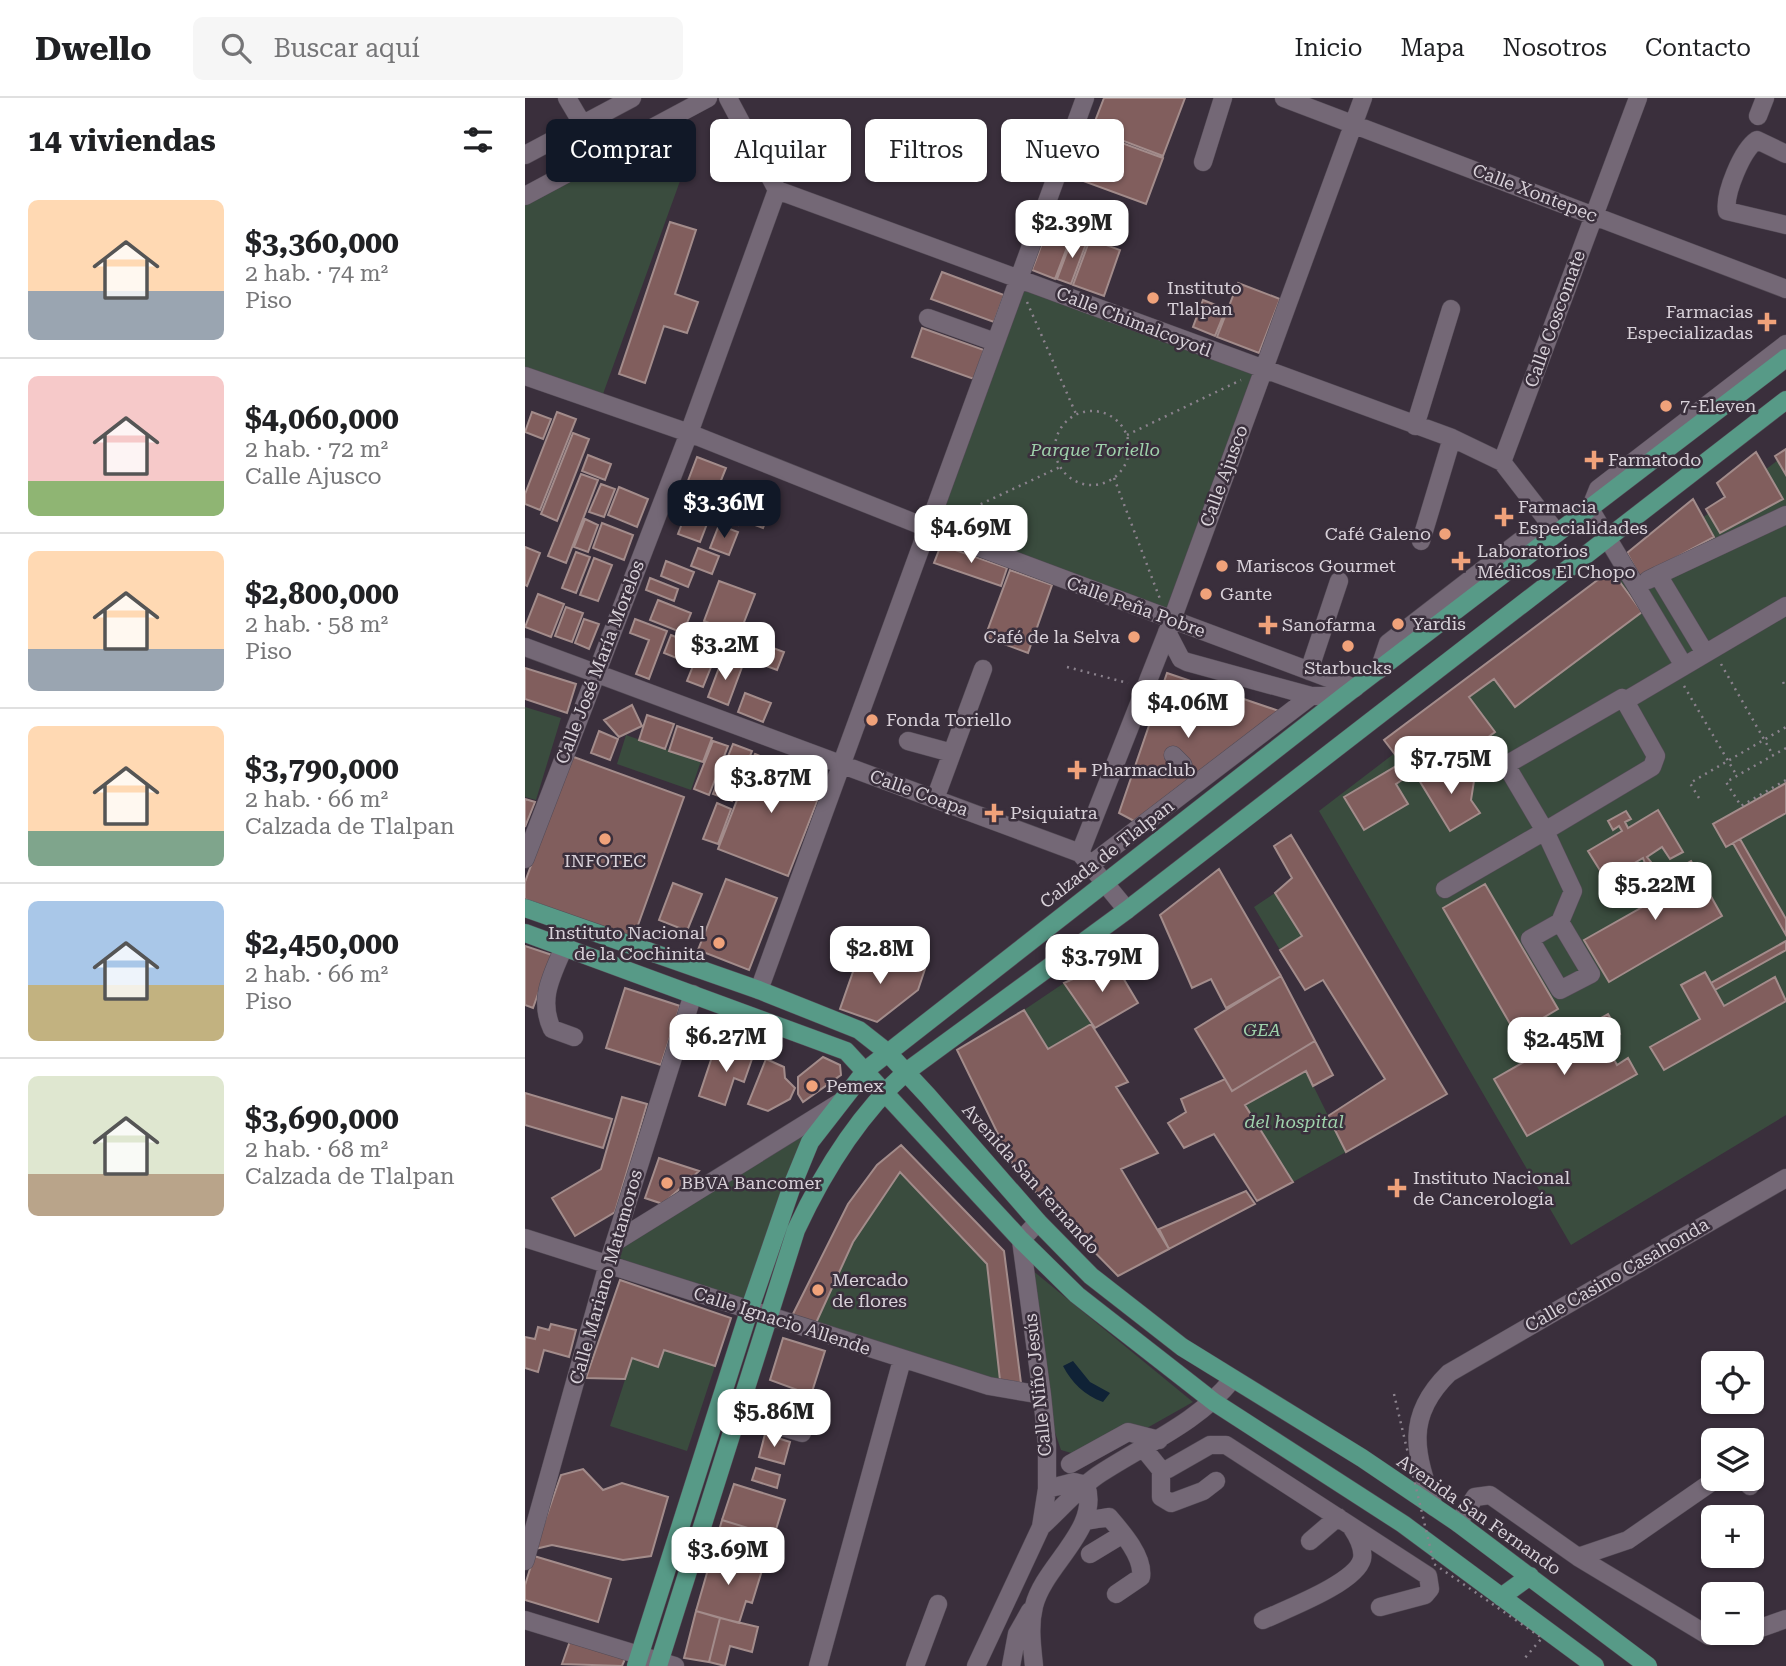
<!DOCTYPE html>
<html lang="es">
<meta charset="utf-8">
<style>
:root{--surface:#fff;--page:#f6f6f6;--text:#202124;--muted:#757577;--line:#e0e0e0;--accent:#111827}
body{margin:0;font-family:"Roboto Serif",serif;background:var(--page);color:var(--text);height:100vh;display:flex;flex-direction:column;font-size:26px;white-space:nowrap}
*{box-sizing:border-box;margin:0}
p{font-size:23px;color:var(--muted)}
.icon{flex:none;width:38px;height:38px;fill:none;stroke:currentColor;stroke-width:2;stroke-linecap:round;stroke-linejoin:round}
.map{position:relative;flex:1;overflow:hidden}
.details{display:flex;flex-direction:column;background:var(--surface);width:525px}
.details>*{flex:none}
.hud{position:absolute;left:21px;top:21px;width:665px;height:63px;display:flex;gap:14px}
.fabs{position:absolute;left:1176px;top:1253px;display:grid;gap:14px}
.fabs a{display:grid;place-items:center;width:63px;height:63px;border-radius:10px;background:var(--surface);box-shadow:0 2px 5px #0004;font-size:35px}
.price{position:absolute;translate:-50% -60px;padding:0 16px;border-radius:14px;background:#fff;color:#222;font-size:23px;line-height:46px;filter:drop-shadow(0 2px 4px #0008)}
.price::after{content:'';position:absolute;left:50%;top:42px;width:21px;height:16px;margin-left:-10px;background:inherit;clip-path:polygon(0 0,100% 0,50% 100%)}
.price.active{background:var(--accent);color:#fff}
ul{padding:0;list-style:none}
li{display:flex;align-items:center;gap:21px;height:175px;padding:0 28px}
li+li{border-top:2px solid var(--line)}
li span{display:grid;place-items:center;flex:none;width:196px;height:140px;border-radius:10px;color:#555}
li>.icon{margin-inline-start:auto}
span .icon{width:84px;height:84px;fill:#fffc;stroke-width:1}
li b{font-size:30px}
h2{display:flex;justify-content:space-between;align-items:center;height:84px;padding:0 28px;font-size:30px}
.pill{padding:0 24px;border-radius:10px;background:var(--surface);box-shadow:0 2px 5px #0004;font-size:24px;line-height:63px}
.pill.active{background:var(--accent);color:#fff}
header{display:flex;align-items:center;gap:42px;box-sizing:border-box;height:98px;padding:0 35px;background:var(--surface);border-bottom:2px solid var(--line)}
header strong{font-size:33px}
nav{display:flex;gap:38px;margin-inline-start:auto;font-size:24px}
.search{width:490px;height:63px;background:var(--page);display:flex;align-items:center;gap:18px;box-sizing:border-box;padding:0 24px;border-radius:10px;color:var(--muted);font-size:26px}
main{display:flex;flex:1;min-height:0}
.map>svg:first-child{display:block}
.green{fill:#3a4c3e}
.water{fill:#0f2236}
.building{fill:#815e5d;stroke:#a38c8b;stroke-width:2}
.lines{fill:none;stroke-linecap:round;stroke-linejoin:round}
.minor-casing{stroke:#544b56;stroke-width:19}
.major-casing{stroke:#544b56;stroke-width:19}
.path{stroke:#8b828d;stroke-width:2.5;stroke-dasharray:2 5;stroke-linecap:butt}
.minor{stroke:#746876;stroke-width:18}
.major{stroke:#579a87;stroke-width:18}
.path-bridge{stroke:#8b828d;stroke-width:2.5;stroke-dasharray:2 5;stroke-linecap:butt}
.poi-dot{fill:#f0a27a;stroke:#3a2f3c;stroke-width:2.5}
.labels{text-anchor:middle;stroke-width:5;stroke-linejoin:round;paint-order:stroke}
.street-label{font-size:18px;fill:#d8d1d9;stroke:#3a2f3c}
.poi-label{font-size:18px;fill:#d8d1d9;stroke:#3a2f3c;text-anchor:start}
.park-label{font-size:18px;font-style:italic;fill:#9ed1ab;stroke:#3a2f3c}
</style>
<header>
<strong>Dwello</strong>
<div class="search"><svg class="icon" aria-label="search" viewBox="0 0 24 24"><circle cx="10" cy="10" r="6"/><path d="M15 15l6 6"/></svg>Buscar aquí</div>
<nav><a>Inicio</a><a>Mapa</a><a>Nosotros</a><a>Contacto</a></nav>
</header>
<main>
<section class="details">
<h2>14 viviendas<svg class="icon" aria-label="filters" viewBox="0 0 24 24"><path d="M4 7h16M4 17h16"/><circle cx="9" cy="7" r="2"/><circle cx="15" cy="17" r="2"/></svg></h2>
<ul>
<li><span style="background:linear-gradient(#ffd9b3 65%,#9aa5b1 0)"><svg class="icon" aria-label="home" viewBox="0 0 24 24"><path d="M3 11l9-7 9 7M6 9v11h12V9"/></svg></span><div><b>$3,360,000</b><p>2 hab. · 74 m²</p><p>Piso</p></div></li>
<li><span style="background:linear-gradient(#f6c9c9 75%,#8fb573 0)"><svg class="icon" aria-label="home" viewBox="0 0 24 24"><path d="M3 11l9-7 9 7M6 9v11h12V9"/></svg></span><div><b>$4,060,000</b><p>2 hab. · 72 m²</p><p>Calle Ajusco</p></div></li>
<li><span style="background:linear-gradient(#ffd9b3 70%,#9aa5b1 0)"><svg class="icon" aria-label="home" viewBox="0 0 24 24"><path d="M3 11l9-7 9 7M6 9v11h12V9"/></svg></span><div><b>$2,800,000</b><p>2 hab. · 58 m²</p><p>Piso</p></div></li>
<li><span style="background:linear-gradient(#ffd9b3 75%,#7fa58c 0)"><svg class="icon" aria-label="home" viewBox="0 0 24 24"><path d="M3 11l9-7 9 7M6 9v11h12V9"/></svg></span><div><b>$3,790,000</b><p>2 hab. · 66 m²</p><p>Calzada de Tlalpan</p></div></li>
<li><span style="background:linear-gradient(#a9c7e8 60%,#c2b280 0)"><svg class="icon" aria-label="home" viewBox="0 0 24 24"><path d="M3 11l9-7 9 7M6 9v11h12V9"/></svg></span><div><b>$2,450,000</b><p>2 hab. · 66 m²</p><p>Piso</p></div></li>
<li><span style="background:linear-gradient(#dfe7d0 70%,#b9a48a 0)"><svg class="icon" aria-label="home" viewBox="0 0 24 24"><path d="M3 11l9-7 9 7M6 9v11h12V9"/></svg></span><div><b>$3,690,000</b><p>2 hab. · 68 m²</p><p>Calzada de Tlalpan</p></div></li>
</ul>
</section>
<div class="map">
<svg width="1261" height="1568" viewBox="0 0 1261 1568">
<rect width="100%" height="100%" fill="#3a2f3c"/>
<path class="green" d="M134,32L159,72L78,296L0,270V103Z
M493,179L737,272L647,522L405,431Z
M1261,356V1017L1046,1147L794,713Z
M0,609L36,620L11,702L0,699Z
M101,637L176,663L166,692L92,666Z
M750,795L777,838L755,852L729,809Z
M539,885L566,926L523,951L499,912Z
M781,973L821,1054L768,1084L720,1007Z
M281,1034L222,1206L94,1160L98,1149Z
M375,1074L462,1166L475,1282L291,1225L328,1144Z
M507,1172L668,1304L567,1361L536,1352L526,1323Z
M139,1252L190,1268L162,1353L85,1328L107,1260L133,1269Z"/>
<path class="water" d="M548,1263L565,1284L585,1295L578,1304C559,1297 547,1285 538,1268Z"/>
<path class="building" d="M579,0H660L638,58L567,31Z
M567,34L638,60L621,106L550,80Z
M145,124L171,132L150,196L173,204L162,235L139,228L120,285L94,276Z
M523,130L546,139L530,181L507,172Z
M548,138L562,143L546,186L532,181Z
M565,141L595,152L579,198L548,187Z
M417,174L479,197L469,224L406,201Z
M713,185L755,201L734,255L692,239Z
M678,202L701,211L690,238L668,229Z
M397,230L459,252L449,281L387,259Z
M7,314L26,321L18,341L0,334Z
M32,314L51,321L15,412L0,406V396Z
M48,335L64,341L32,423L16,416Z
M1261,351V377L1250,358Z
M1231,354L1258,401L1195,435L1181,411L1200,399L1192,385Z
M63,357L86,366L80,382L57,373Z
M172,359L201,370L186,407L158,396Z
M56,376L73,382L41,465L23,458Z
M76,386L90,391L79,419L64,414Z
M94,389L123,401L112,429L83,417Z
M195,399L220,409L213,427L188,417Z
M229,399L247,406L238,430L219,423Z
M1168,401L1189,439L1115,479L1102,455Z
M163,410L185,418L175,444L153,436Z
M60,421L73,427L63,454L49,449Z
M77,425L108,437L99,462L68,450Z
M194,427L213,434L204,457L185,450Z
M416,447L482,470L476,488L409,465Z
M0,449L15,455L2,488L0,487Z
M173,450L194,458L187,476L166,468Z
M51,454L65,459L51,495L37,490Z
M69,460L87,467L73,503L55,497Z
M141,463L169,474L163,489L136,478Z
M485,472L527,487L503,555L460,539Z
M1086,472L1117,514L990,609L969,581L944,599L970,634L935,660L928,650L888,680L859,642Z
M125,480L153,491L149,503L121,492Z
M194,483L230,496L214,537L179,523Z
M13,496L39,506L26,539L0,529Z
M133,502L166,515L158,535L125,522Z
M41,509L58,515L47,544L30,538Z
M59,521L74,526L64,551L50,545Z
M110,521L142,533L124,581L111,576L124,542L105,535Z
M146,537L171,547L164,565L139,555Z
M224,541L259,554L252,572L217,559Z
M176,548L192,554L178,589L162,583Z
M197,562L217,569L203,607L183,599Z
M0,570L51,586L42,615L0,601Z
M642,575L757,614L611,724L594,715Z
M220,595L246,605L238,624L213,614Z
M107,607L117,628L94,639L79,622Z
M122,617L149,626L140,651L114,642Z
M152,628L187,640L178,664L144,653Z
M74,633L93,641L85,662L66,655Z
M188,643L203,648L184,697L169,691Z
M208,646L227,653L207,703L188,696Z
M230,656L300,683L263,778L193,751Z
M46,658L159,699L108,841L0,801V784Z
M924,664L931,676L949,683L946,702L955,715L925,733L894,682Z
M873,667L880,680L871,686L883,706L839,732L819,699Z
M1261,685V715L1201,749L1188,726Z
M0,701L10,704L0,729Z
M192,705L206,711L193,746L178,741Z
M1133,712L1158,754L1145,761L1137,749L1122,759L1134,774L1125,779L1118,760L1081,782L1063,753L1097,733L1094,728L1088,732L1083,723L1101,713L1106,721L1100,724L1103,730Z
M766,737L922,996L821,1054L803,1018L860,981L798,882L780,892L755,852L777,838L750,795L767,780L749,748Z
M1215,741L1261,821V837L1208,745Z
M1166,763L1197,818L1084,884L1059,842L1119,808L1112,794Z
M694,771L756,878L701,910L686,881L667,890L635,817Z
M201,781L252,800L224,872L173,852Z
M148,785L177,796L162,833L134,822Z
M960,786L1033,911L991,936L918,810Z
M1261,843V852L1190,892L1186,885Z
M0,848L27,857L8,910L0,907Z
M336,851L400,871L393,892L352,924L315,911Z
M588,863L613,905L570,930L539,885Z
M1180,874L1199,908L1250,879L1261,903L1139,972L1125,949L1175,921L1156,887Z
M756,878L790,943L707,993L670,931Z
M100,890L155,908L136,967L81,950Z
M499,912L523,951L566,926L603,984L591,989L633,1055L596,1071L644,1151L593,1178L492,1075L432,952Z
M1083,916L1095,936L1080,945L1092,967L1103,960L1112,976L1002,1038L969,981Z
M790,943L808,977L788,988L781,973L720,1007L768,1084L732,1103L689,1036L659,1050L643,1025L661,1014L656,1001L700,981L707,993Z
M206,947L229,955L219,984L209,980L200,1007L174,998L188,956L201,960Z
M298,959L315,967L316,977L278,1004L273,996V979Z
M241,961L259,969L260,980L270,990L265,1001L243,1013L223,1006Z
M0,995L87,1021L78,1050L0,1027Z
M97,999L122,1006L90,1114L50,1138L27,1100L76,1071Z
M376,1047L479,1153L496,1285L475,1282L462,1166L375,1074L328,1144L291,1225L267,1218L323,1106L352,1067Z
M134,1060L174,1073L138,1106L120,1100Z
M721,1093L730,1106L644,1151L634,1131Z
M95,1182L206,1220L190,1268L139,1252L133,1269L107,1260L100,1281L61,1280Z
M26,1226L51,1232L44,1259L19,1252L13,1274L0,1270V1239L10,1241L13,1229L24,1232Z
M258,1240L300,1253L286,1297L245,1282Z
M240,1336L265,1344L259,1366L234,1359Z
M231,1370L255,1377L252,1390L227,1382Z
M58,1371L78,1392L97,1385L143,1399L126,1458L98,1462L27,1447L10,1451L36,1377Z
M209,1386L260,1402L249,1438L197,1422Z
M197,1422L249,1438L238,1469L188,1454Z
M188,1454L238,1469L227,1505L221,1503L214,1525L171,1513Z
M9,1458L86,1481L73,1524L0,1502V1487Z
M171,1513L195,1520L184,1564L159,1560Z
M195,1520L233,1529L227,1554L205,1548L200,1568L184,1564Z
M45,1543L100,1561L97,1568L37,1566Z"/>
<g class="lines">
<defs>
<path id="minor" d="M42,0L58,27
M203,0L252,92L927,340L977,364L1032,435
M759,0L1261,191
M1233,18L1240,0
M1261,56L1232,42C1217,52 1199,96 1202,113L1261,127
M0,57L107,0
M678,64L698,0
M0,98L183,0
M403,220L470,244
M0,278L164,335L405,431L830,590
M890,328L926,211
M977,364L1113,0
M896,443L927,340
M1133,477L1261,417
M1123,482L1133,477L1180,555
M642,534L656,561L662,564L786,598
M0,549L555,755L602,812
M1159,568L1065,411L1073,391L1261,246
M854,572L863,545L995,443L1014,448
M784,573L814,483
M1100,603L1131,658L1127,669L1020,733L981,667L1097,600L1100,603L1261,508
M383,643L427,655
M648,657L658,667
M410,701L458,571
M555,755L647,522L838,0
M0,761L164,335L252,92
M565,767L786,598H819
M920,791L1020,733L1048,793L1035,824L1005,841L1035,892L1066,876L1035,824
M39,849C27,877 13,901 27,931L49,939
M234,892L560,0
M0,1140L464,1288L517,1297
M90,1144L314,1005
M212,1315L277,1335
M619,1351L636,1372L643,1371L685,1347H701L903,1478L905,1491L900,1497L855,1509
M545,1366L603,1334L634,1342
M636,1372V1399L646,1405L678,1393L691,1383
M1219,1381L1225,1388
M909,1409C890,1355 879,1319 924,1275L1261,1080
M560,1423L584,1419C597,1434 619,1459 616,1479L591,1496
M933,1425L950,1399L965,1397L1053,1459L1103,1442L1191,1381
M516,1429C536,1411 554,1389 576,1375C622,1345 672,1325 707,1282
M785,1443L813,1419
M565,1456L598,1436
M1053,1459L1184,1538L1221,1535
M0,1463L83,1166L168,896
M0,1522L150,1568
M738,1522C761,1511 831,1485 837,1461C839,1450 833,1439 827,1430
M1227,1533L1261,1521
M293,1568L377,1262
M390,1568L413,1506
M451,1568L516,1429L522,1391V1347L517,1297L496,1142L513,1124
M486,1568L492,1536L505,1513
M509,1568C507,1548 504,1528 509,1508C519,1467 576,1431 561,1387L549,1384L522,1391"/>
<path id="major" d="M0,810L234,892L334,932L362,954L403,998L513,1124L566,1178L657,1249L837,1360L933,1425L1123,1568
M0,835L321,953L496,1142L552,1197L689,1304L878,1426L1070,1568
M976,1499L1005,1478
M111,1568L224,1213L267,1088L285,1044L341,972L819,598L1261,260
M133,1568L271,1132C298,1074 333,1017 381,974L602,812L1261,302"/>
</defs>
<use href="#minor" class="minor-casing"/>
<use href="#major" class="major-casing"/>
<path class="path" d="M502,204L551,316
M530 350a37 37 0 1 1 74 0a37 37 0 1 1-74 0Z
M602,337L716,282
M589,380L635,501
M424,421L535,369
M1196,566L1248,657
M542,569L603,585
M1258,584L1261,590
M1159,588L1212,678
M1261,650L1201,684L1216,708L1261,682
M1174,700L1165,685L1261,629"/>
<use href="#minor" class="minor"/>
<use href="#major" class="major"/>
<path class="path-bridge" d="M869,1296L909,1466L1017,1540L999,1561"/>
</g>
<g class="poi-dot">
<circle cx="628" cy="200" r="7"/>
<path d="M1238.5 213.5h7v7h7v7h-7v7h-7v-7h-7v-7h7z"/>
<circle cx="1141" cy="308" r="7"/>
<path d="M1065.5 351.5h7v7h7v7h-7v7h-7v-7h-7v-7h7z"/>
<path d="M975.5 408.5h7v7h7v7h-7v7h-7v-7h-7v-7h7z"/>
<circle cx="920" cy="436" r="7"/>
<path d="M932.5 452.5h7v7h7v7h-7v7h-7v-7h-7v-7h7z"/>
<circle cx="697" cy="468" r="7"/>
<circle cx="681" cy="496" r="7"/>
<circle cx="873" cy="526" r="7"/>
<path d="M739.5 516.5h7v7h7v7h-7v7h-7v-7h-7v-7h7z"/>
<circle cx="609" cy="539" r="7"/>
<circle cx="823" cy="548" r="7"/>
<circle cx="347" cy="622" r="7"/>
<path d="M548.5 661.5h7v7h7v7h-7v7h-7v-7h-7v-7h7z"/>
<path d="M465.5 704.5h7v7h7v7h-7v7h-7v-7h-7v-7h7z"/>
<circle cx="80" cy="741" r="7"/>
<circle cx="194" cy="845" r="7"/>
<circle cx="287" cy="988" r="7"/>
<circle cx="142" cy="1085" r="7"/>
<path d="M868.5 1079.5h7v7h7v7h-7v7h-7v-7h-7v-7h7z"/>
<circle cx="293" cy="1192" r="7"/>
</g>
<g class="labels">
<g class="street-label">
<text transform="translate(1010 95) rotate(21)" y="6">Calle Xontepec</text>
<text transform="translate(1030 221) rotate(-70)" y="6">Calle Coscomate</text>
<text transform="translate(609 224) rotate(21)" y="6">Calle Chimalcoyotl</text>
<text transform="translate(699 378) rotate(-70)" y="6">Calle Ajusco</text>
<text transform="translate(611 509) rotate(20)" y="6">Calle Peña Pobre</text>
<text transform="translate(75 564) rotate(-69)" y="6">Calle José María Morelos</text>
<text transform="translate(394 695) rotate(20)" y="6">Calle Coapa</text>
<text transform="translate(582 756) rotate(-38)" y="6">Calzada de Tlalpan</text>
<text transform="translate(506 1081) rotate(48)" y="6">Avenida San Fernando</text>
<text transform="translate(1092 1177) rotate(-30)" y="6">Calle Casino Casahonda</text>
<text transform="translate(81 1179) rotate(-74)" y="6">Calle Mariano Matamoros</text>
<text transform="translate(257 1223) rotate(18)" y="6">Calle Ignacio Allende</text>
<text transform="translate(513 1287) rotate(-96)" y="6">Calle Niño Jesús</text>
<text transform="translate(954 1417) rotate(35)" y="6">Avenida San Fernando</text>
</g>
<g class="poi-label">
<text x="642" y="196">Instituto<tspan x="642" dy="21">Tlalpan</tspan></text>
<text x="1228" y="220" text-anchor="end">Farmacias<tspan x="1228" dy="21">Especializadas</tspan></text>
<text x="1155" y="314">7-Eleven</text>
<text x="1083" y="368">Farmatodo</text>
<text x="993" y="415">Farmacia<tspan x="993" dy="21">Especialidades</tspan></text>
<text x="906" y="442" text-anchor="end">Café Galeno</text>
<text x="952" y="459">Laboratorios<tspan x="952" dy="21">Médicos El Chopo</tspan></text>
<text x="711" y="474">Mariscos Gourmet</text>
<text x="695" y="502">Gante</text>
<text x="887" y="532">Yardis</text>
<text x="757" y="533">Sanofarma</text>
<text x="595" y="545" text-anchor="end">Café de la Selva</text>
<text x="823" y="576" text-anchor="middle">Starbucks</text>
<text x="361" y="628">Fonda Toriello</text>
<text x="566" y="678">Pharmaclub</text>
<text x="485" y="721">Psiquiatra</text>
<text x="80" y="769" text-anchor="middle">INFOTEC</text>
<text x="180" y="841" text-anchor="end">Instituto Nacional<tspan x="180" dy="21">de la Cochinita</tspan></text>
<text x="301" y="994">Pemex</text>
<text x="888" y="1086">Instituto Nacional<tspan x="888" dy="21">de Cancerología</tspan></text>
<text x="156" y="1091">BBVA Bancomer</text>
<text x="307" y="1188">Mercado<tspan x="307" dy="21">de flores</tspan></text>
</g>
<g class="park-label">
<text x="570" y="358">Parque Toriello</text>
<text x="737" y="938">GEA</text>
<text x="769" y="1030">del hospital</text>
</g>
</g>
</svg>
<div class="fabs">
<a><svg class="icon" aria-label="locate" viewBox="0 0 24 24"><circle cx="12" cy="12" r="6"/><path d="M12 2v4M12 18v4M2 12h4M18 12h4"/></svg></a>
<a><svg class="icon" aria-label="layers" viewBox="0 0 24 24"><path d="M12 4l9 5-9 5-9-5zM3 14l9 5 9-5"/></svg></a>
<a>+</a>
<a>−</a>
</div>
<b class="price" style="left:547px;top:162px">$2.39M</b>
<b class="price active" style="left:199px;top:442px">$3.36M</b>
<b class="price" style="left:446px;top:467px">$4.69M</b>
<b class="price" style="left:200px;top:584px">$3.2M</b>
<b class="price" style="left:663px;top:642px">$4.06M</b>
<b class="price" style="left:926px;top:698px">$7.75M</b>
<b class="price" style="left:246px;top:717px">$3.87M</b>
<b class="price" style="left:1130px;top:824px">$5.22M</b>
<b class="price" style="left:355px;top:888px">$2.8M</b>
<b class="price" style="left:577px;top:896px">$3.79M</b>
<b class="price" style="left:201px;top:976px">$6.27M</b>
<b class="price" style="left:1039px;top:979px">$2.45M</b>
<b class="price" style="left:249px;top:1351px">$5.86M</b>
<b class="price" style="left:203px;top:1489px">$3.69M</b>
<div class="hud">
<a class="pill active">Comprar</a>
<a class="pill">Alquilar</a>
<a class="pill">Filtros</a>
<a class="pill">Nuevo</a>
</div>
</div>
</main>
